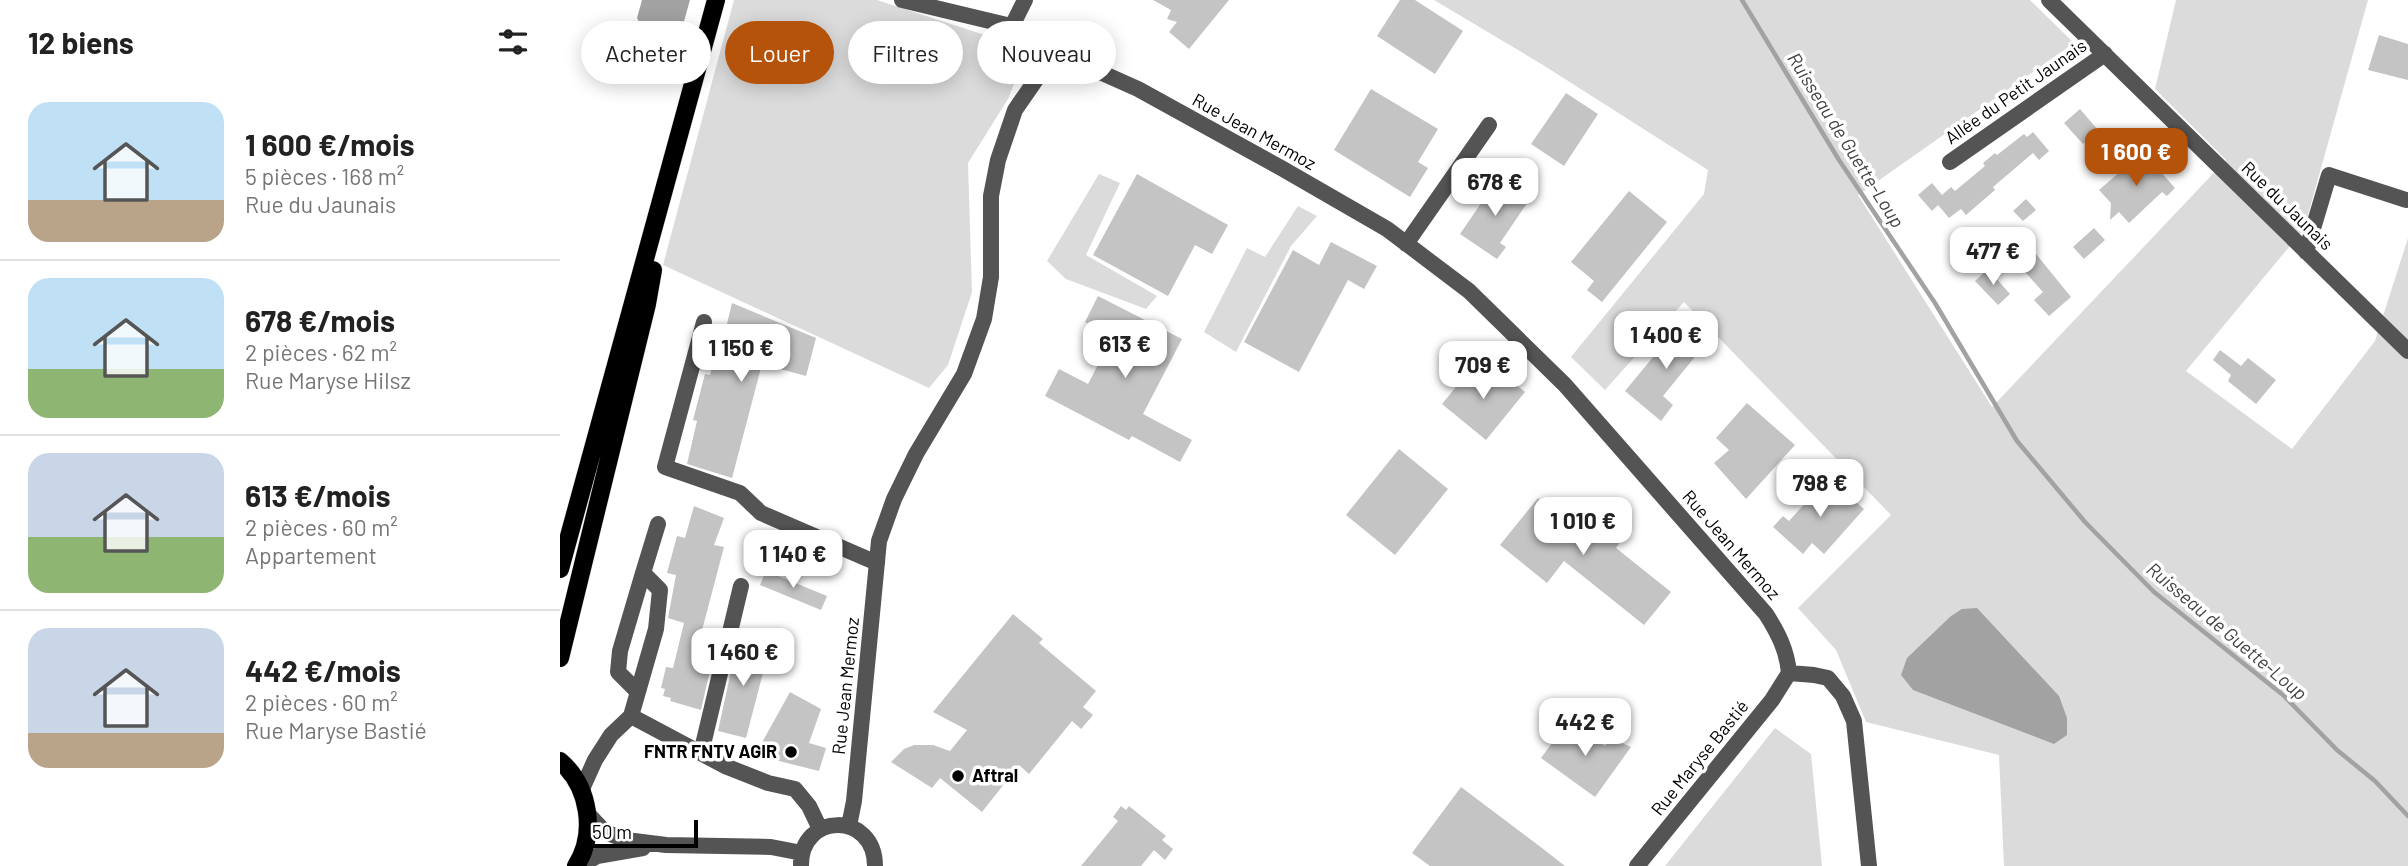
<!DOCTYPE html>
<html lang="fr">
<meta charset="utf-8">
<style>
:root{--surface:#fff;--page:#f6f6f6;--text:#222;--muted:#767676;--line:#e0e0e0;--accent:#b45309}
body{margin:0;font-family:Barlow,sans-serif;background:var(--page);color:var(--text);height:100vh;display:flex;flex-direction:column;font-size:26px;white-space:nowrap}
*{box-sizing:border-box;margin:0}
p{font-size:23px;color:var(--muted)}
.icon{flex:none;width:38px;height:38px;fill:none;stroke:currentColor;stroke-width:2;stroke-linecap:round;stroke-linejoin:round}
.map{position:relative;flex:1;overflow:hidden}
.details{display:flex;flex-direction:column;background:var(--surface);width:560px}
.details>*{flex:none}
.guide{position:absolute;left:21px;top:21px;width:665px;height:63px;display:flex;gap:14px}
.scale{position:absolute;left:21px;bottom:18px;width:117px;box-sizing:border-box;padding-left:7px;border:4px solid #000;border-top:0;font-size:19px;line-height:24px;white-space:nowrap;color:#000;-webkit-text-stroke:5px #fff;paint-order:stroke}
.price{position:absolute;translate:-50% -60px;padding:0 16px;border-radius:14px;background:#fff;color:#222;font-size:23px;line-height:46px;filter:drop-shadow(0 2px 4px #0008)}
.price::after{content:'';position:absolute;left:50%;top:42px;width:21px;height:16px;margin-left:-10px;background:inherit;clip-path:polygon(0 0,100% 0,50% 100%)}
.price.on{background:var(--accent);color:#fff}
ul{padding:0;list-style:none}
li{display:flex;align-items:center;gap:21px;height:175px;padding:0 28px}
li+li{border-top:2px solid var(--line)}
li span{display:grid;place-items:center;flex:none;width:196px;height:140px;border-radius:21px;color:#555}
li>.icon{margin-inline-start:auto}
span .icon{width:84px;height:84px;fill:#fffc;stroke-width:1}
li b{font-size:30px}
h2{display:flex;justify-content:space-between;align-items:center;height:84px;padding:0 28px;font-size:30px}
.pill{padding:0 24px;border-radius:32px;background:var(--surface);box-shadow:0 4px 18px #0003;font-size:24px;line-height:63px}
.pill.on{background:var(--accent);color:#fff}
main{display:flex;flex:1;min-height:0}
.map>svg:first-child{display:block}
.green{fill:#dbdbdb}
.water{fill:#a2a2a2}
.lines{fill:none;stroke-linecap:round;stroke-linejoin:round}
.stream{stroke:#a2a2a2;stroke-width:4.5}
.building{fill:#c4c4c4}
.major-casing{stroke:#dbdbdb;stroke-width:19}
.minor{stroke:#545454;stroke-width:16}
.major{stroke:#000;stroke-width:18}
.poi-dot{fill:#000;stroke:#fff;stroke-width:2.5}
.labels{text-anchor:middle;stroke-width:7;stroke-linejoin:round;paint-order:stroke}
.street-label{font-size:18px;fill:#000;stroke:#fff}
.poi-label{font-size:18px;font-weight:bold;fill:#000;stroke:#fff;text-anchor:end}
.water-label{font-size:19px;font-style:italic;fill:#434343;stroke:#fff}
</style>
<main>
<section class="details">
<h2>12 biens<svg class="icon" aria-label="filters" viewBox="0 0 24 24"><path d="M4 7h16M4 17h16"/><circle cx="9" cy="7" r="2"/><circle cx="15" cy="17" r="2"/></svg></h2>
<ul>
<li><span style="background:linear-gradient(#bfe0f5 70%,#b9a48a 0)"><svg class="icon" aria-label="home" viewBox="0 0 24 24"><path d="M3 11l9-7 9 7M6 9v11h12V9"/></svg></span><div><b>1 600 €/mois</b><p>5 pièces · 168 m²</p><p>Rue du Jaunais</p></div></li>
<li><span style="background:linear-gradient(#bfe0f5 65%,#8fb573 0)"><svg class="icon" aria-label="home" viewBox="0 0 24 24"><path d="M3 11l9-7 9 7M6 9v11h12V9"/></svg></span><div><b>678 €/mois</b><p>2 pièces · 62 m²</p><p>Rue Maryse Hilsz</p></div></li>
<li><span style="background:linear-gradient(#c9d6e8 60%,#8fb573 0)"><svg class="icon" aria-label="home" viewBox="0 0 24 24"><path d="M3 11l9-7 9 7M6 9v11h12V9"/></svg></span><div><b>613 €/mois</b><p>2 pièces · 60 m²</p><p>Appartement</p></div></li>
<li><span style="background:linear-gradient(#c9d6e8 75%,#b9a48a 0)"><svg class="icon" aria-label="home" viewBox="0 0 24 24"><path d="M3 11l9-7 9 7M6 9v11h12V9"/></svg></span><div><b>442 €/mois</b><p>2 pièces · 60 m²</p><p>Rue Maryse Bastié</p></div></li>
</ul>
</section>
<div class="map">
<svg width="1848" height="866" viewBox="0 0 1848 866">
<rect width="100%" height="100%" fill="#fff"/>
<path class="green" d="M174,0H317L468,49L448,99L408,163L412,292L388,365L369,388L103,265Z
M874,0H1470L1514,43L1298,195L1432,407L1666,160L1595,89L1616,0H1808L1744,229L1626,371L1732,449L1815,341L1848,238V866H1444L1439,755L1306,722L1276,650L1238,608L1331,515L1124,302L1045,390L1011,357L1144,194L1148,170L983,65Z
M539,174L560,183L526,255L597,296L586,309L506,279L487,261Z
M738,206L757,216L731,246L676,352L644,332L687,248L705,257Z
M1215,728L1251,754L1262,866H1105Z"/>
<path class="water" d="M82,0H130L121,32L116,35L82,28L77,18Z
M81,38L111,44L115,49L108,61L79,54L76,50Z
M1417,608L1499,696L1507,718V735L1494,744L1353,690L1341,675L1347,658L1391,616L1402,609Z"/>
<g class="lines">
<path class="stream" d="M1182,0L1279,160L1375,303L1457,441L1525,522L1594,592L1723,695L1777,750L1815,781L1848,816"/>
</g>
<path class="building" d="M593,0H669L629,49L609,32L617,22L607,19L611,10Z
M840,0H855L903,31L875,74L817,36Z
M1819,35L1848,44V80L1808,70Z
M811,89L878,129L858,162L868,168L850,197L774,150Z
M1006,93L1038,114L1004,166L971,144Z
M1520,109L1538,130L1523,144L1504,123Z
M1473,132L1489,151L1479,160L1473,153L1433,187L1435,190L1406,215L1401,209L1389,218L1378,205L1372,211L1358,195L1372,183L1382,195L1391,187L1395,191L1425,166L1423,163L1435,153L1437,155L1464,134L1467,137Z
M1583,152L1615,188L1607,196L1602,192L1569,223L1559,212L1550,220L1551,203L1539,190Z
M577,174L668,225L652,254L635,245L608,296L533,255Z
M939,177L970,199L940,243L946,247L937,259L900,234Z
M1069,191L1107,222L1042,302L1027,290L1034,281L1011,262Z
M1466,199L1476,210L1463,221L1453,211Z
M1534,228L1545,240L1524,259L1513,247Z
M771,242L817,266L804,289L788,280L739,372L684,342L733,250L759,265Z
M1472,249L1511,297L1489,316L1474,300L1483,292L1457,263Z
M1428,269L1450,294L1438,305L1415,281Z
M538,296L622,339L583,414L632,440L620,462L572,436L569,440L485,396L499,369L528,384L553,336L525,322Z
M172,303L256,338L246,376L202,364L172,478L127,464L137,421L133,420L145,374L150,375L161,331L165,332Z
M1122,322L1147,342L1103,396L1113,405L1101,421L1065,391Z
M1660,350L1681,366L1688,358L1716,380L1696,404L1668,381L1671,375L1653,360Z
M913,366L932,381L939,371L965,392L926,440L882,404Z
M1187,403L1235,445L1186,499L1154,463L1169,450L1156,438Z
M839,449L888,489L835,555L786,515Z
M1268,478L1304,509L1264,554L1252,543L1243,554L1213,527L1223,516L1229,521Z
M978,498L988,506L995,498L1039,534L1043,528L1060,542L1056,548L1111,592L1084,625L1004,561L987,583L940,545Z
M134,506L164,518L154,545L164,547L136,653L153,657L141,710L110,701L111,698L103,696L105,689L101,688L106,667L113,668L124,623L108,618L116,575L107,573L117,536L125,538Z
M206,571L267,596L261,610L200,585Z
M453,614L483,639L479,643L536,691L523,707L533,715L521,729L512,721L469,774L459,765L422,812L380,778L372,788L331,762L344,749L354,745H373L390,751L407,730L373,712Z
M181,640L210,646L186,738L158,731L173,662L175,663Z
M230,692L261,709L249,743L266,748L259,771L195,755Z
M1009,720L1045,746L1051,738L1071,747L1035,797L981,758Z
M901,787L982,848L1005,866H870L852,853Z
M561,806L566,810L569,806L606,836L602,840L613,849L605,860L594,850L581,866H521L558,821L553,817Z"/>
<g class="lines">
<defs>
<path id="major" d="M0,569L156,0
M0,658L87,304L93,270
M0,761C29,786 37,833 16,866"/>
</defs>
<use href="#major" class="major-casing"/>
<path class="minor" d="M342,0L484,34L498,62
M1489,0L1848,351
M452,26L465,0
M1390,162L1545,54
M846,244L929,125
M1746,252L1769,175L1846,200
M144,322L105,467L180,493L201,513L317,563
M83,573L98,524
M1229,673L1254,675L1268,678L1283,696L1294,721L1309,866
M71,716L165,766L208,783L235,789L249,806L260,829
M141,753L181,586
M22,789L35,760L51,735L71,716L96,629L100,590L83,573L60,651L58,672L78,692
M28,814L45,832L66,840L106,845L211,847L242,853
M289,826L294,801L319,541L334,499L356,454L404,374L424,319L431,277V196L438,160L455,110L482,71L498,62L513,60L578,89L723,169L827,229L909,291L1005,385L1206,614C1218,633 1227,650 1229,673
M20,866L37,856L83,848
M241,866C240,812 315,811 315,866
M1077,866L1212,700L1229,673"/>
<use href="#major" class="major"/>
</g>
<g class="poi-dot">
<circle cx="231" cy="752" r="7"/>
<circle cx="398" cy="776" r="7"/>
</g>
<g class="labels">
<g class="street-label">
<text transform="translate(1456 92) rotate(-35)" y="6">Allée du Petit Jaunais</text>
<text transform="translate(694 132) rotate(29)" y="6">Rue Jean Mermoz</text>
<text transform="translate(1727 206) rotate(44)" y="6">Rue du Jaunais</text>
<text transform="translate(1171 545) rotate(49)" y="6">Rue Jean Mermoz</text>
<text transform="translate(286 686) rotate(-84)" y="6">Rue Jean Mermoz</text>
<text transform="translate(1140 758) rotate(-51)" y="6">Rue Maryse Bastié</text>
</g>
<g class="poi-label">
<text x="217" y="758">FNTR FNTV AGIR</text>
<text x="412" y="782" text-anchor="start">Aftral</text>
</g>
<g class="water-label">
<text transform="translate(1286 140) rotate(58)" y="7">Ruisseau de Guette-Loup</text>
<text transform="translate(1667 631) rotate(40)" y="7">Ruisseau de Guette-Loup</text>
</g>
</g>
</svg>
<div class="scale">50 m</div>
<b class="price on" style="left:1576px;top:188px">1 600 €</b>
<b class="price" style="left:935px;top:218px">678 €</b>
<b class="price" style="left:1433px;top:287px">477 €</b>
<b class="price" style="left:1106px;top:371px">1 400 €</b>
<b class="price" style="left:565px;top:380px">613 €</b>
<b class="price" style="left:181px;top:384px">1 150 €</b>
<b class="price" style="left:923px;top:401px">709 €</b>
<b class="price" style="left:1260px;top:519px">798 €</b>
<b class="price" style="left:1023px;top:557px">1 010 €</b>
<b class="price" style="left:233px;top:590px">1 140 €</b>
<b class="price" style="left:183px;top:688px">1 460 €</b>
<b class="price" style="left:1025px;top:758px">442 €</b>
<div class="guide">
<a class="pill">Acheter</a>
<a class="pill on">Louer</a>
<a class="pill">Filtres</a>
<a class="pill">Nouveau</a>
</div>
</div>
</main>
